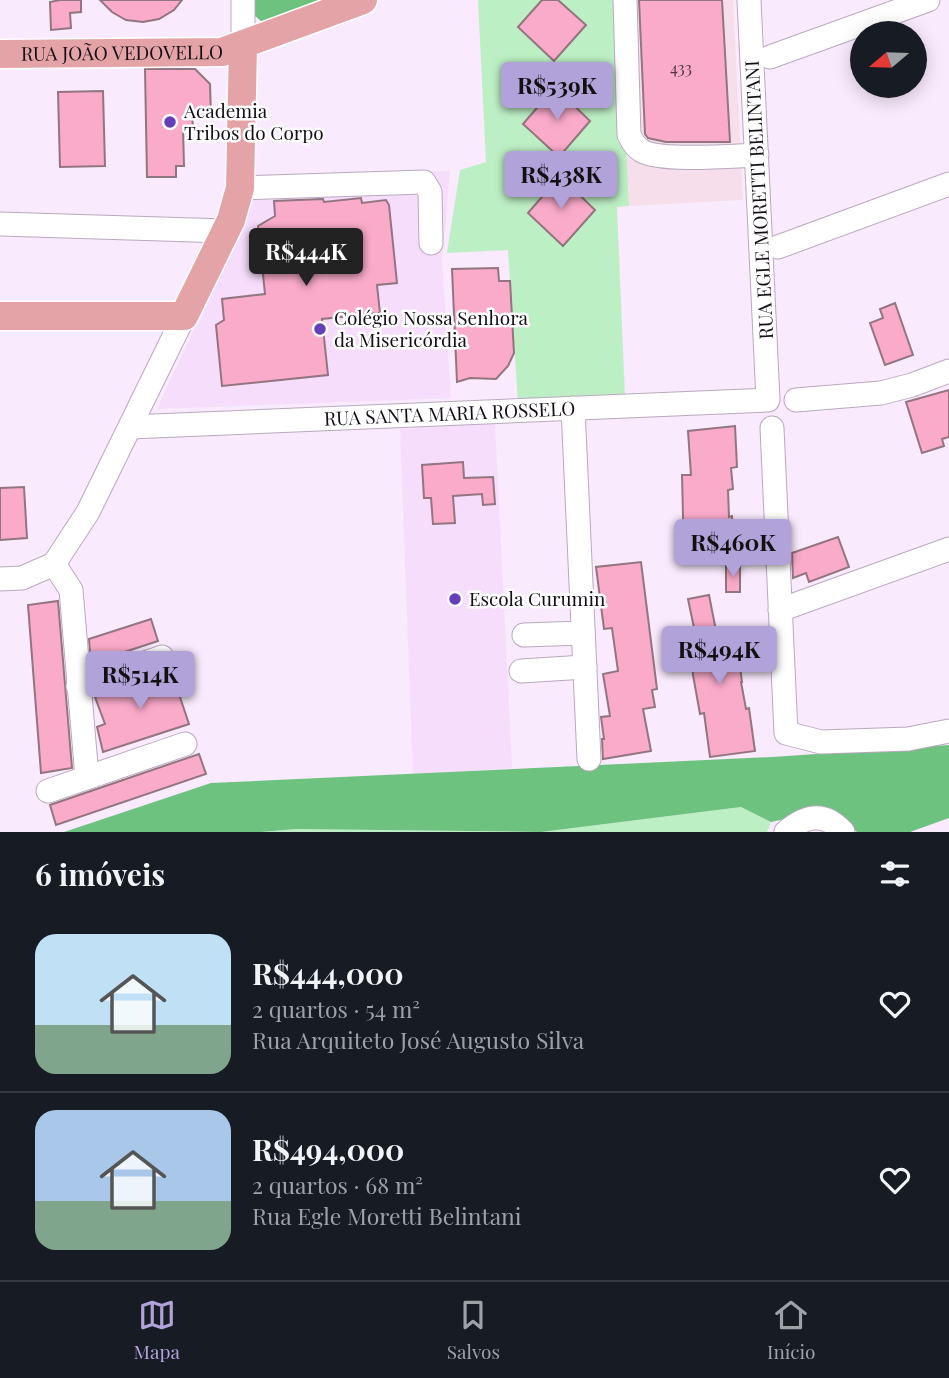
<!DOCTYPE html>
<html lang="pt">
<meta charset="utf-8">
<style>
:root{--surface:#171b24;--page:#242831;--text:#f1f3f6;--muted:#9ea1a6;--line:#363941;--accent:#b2a2da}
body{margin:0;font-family:"Playfair Display",serif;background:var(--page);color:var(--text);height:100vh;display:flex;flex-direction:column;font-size:26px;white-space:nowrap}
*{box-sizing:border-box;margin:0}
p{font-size:23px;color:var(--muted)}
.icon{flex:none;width:38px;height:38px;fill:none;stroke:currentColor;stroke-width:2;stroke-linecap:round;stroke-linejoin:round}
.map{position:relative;height:832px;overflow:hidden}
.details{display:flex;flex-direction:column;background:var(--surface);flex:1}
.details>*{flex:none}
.needle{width:46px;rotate:251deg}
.buttons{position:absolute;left:850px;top:21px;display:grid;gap:14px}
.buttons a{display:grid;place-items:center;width:77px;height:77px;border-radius:50%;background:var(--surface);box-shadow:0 4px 18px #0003;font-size:35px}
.price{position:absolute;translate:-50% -60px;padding:0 16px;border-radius:7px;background:var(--accent);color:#111;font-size:23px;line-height:46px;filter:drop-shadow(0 2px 4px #0008)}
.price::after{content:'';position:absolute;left:50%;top:42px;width:21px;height:16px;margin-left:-10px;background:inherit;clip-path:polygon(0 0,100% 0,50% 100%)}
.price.selected{background:#222;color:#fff}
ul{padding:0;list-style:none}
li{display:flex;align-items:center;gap:21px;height:175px;padding:0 35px}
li+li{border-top:2px solid var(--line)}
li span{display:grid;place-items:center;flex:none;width:196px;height:140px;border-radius:21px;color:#555}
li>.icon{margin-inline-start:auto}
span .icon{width:84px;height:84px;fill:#fffc;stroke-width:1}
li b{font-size:30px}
h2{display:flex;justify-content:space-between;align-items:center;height:84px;padding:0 35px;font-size:30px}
.tab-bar{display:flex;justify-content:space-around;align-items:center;height:98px;border-top:2px solid var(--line);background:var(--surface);font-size:19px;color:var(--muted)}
.tab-bar a{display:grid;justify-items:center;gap:4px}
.tab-bar .selected{color:var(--accent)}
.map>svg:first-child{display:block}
.commercial{fill:#f6deeb}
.built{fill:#f5ddfb}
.green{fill:#bdefc5}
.forest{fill:#6ec27f}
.building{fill:#fbabca;stroke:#92757f;stroke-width:2}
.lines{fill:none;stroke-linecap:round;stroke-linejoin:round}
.minor-casing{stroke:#baa8bf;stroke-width:25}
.major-casing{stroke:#fff;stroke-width:31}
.minor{stroke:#fff;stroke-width:23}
.major{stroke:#e4a3a6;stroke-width:28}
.poi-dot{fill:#643fb7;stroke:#fdfdfd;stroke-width:2.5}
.labels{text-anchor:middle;stroke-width:5;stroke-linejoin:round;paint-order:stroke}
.number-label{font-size:16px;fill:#4e3543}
.street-label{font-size:19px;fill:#140e16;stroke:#fdfdfd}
.poi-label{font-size:19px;fill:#140e16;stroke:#fdfdfd;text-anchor:start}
</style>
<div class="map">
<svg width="949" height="832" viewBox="0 0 949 832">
<rect width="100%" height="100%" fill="#f9eafd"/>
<path class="commercial" d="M619,0H733L743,200L629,206Z"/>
<path class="built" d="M450,171L442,261L451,398L157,409L247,215L251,175Z
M495,423L512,768L413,775L400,429Z"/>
<path class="green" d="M478,0H619L629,206L617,207L625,398L518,403L508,250L447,253L460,170L486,162Z
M741,807L771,822L767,832H261L296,829L541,832Z"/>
<path class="forest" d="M253,0H327L265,25L252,13Z
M949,745V818L910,832H857L830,809L771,822L741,807L541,832L296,829L261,832H64L211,783L772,757Z"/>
<path class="building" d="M60,0H81V12L70,13L71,28L51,30L50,2Z
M100,0H182L174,10L159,19L143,22L126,20L112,12Z
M542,0H558L586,25L554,61L518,27Z
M639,0H722L730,142H666L648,138L645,134Z
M145,69H195L210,84L211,116L192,117L193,126L183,127L184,166H176V177H147Z
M555,87L590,121L559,157L523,124Z
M103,91L105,166L60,167L58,92Z
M560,176L595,210L563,246L528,213Z
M361,198L362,203L386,200L389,205L397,283L377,285L380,313L322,319L328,375L222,386L216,325L224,320L222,299L265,294L258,226L275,216L274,201L323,199L324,202Z
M498,268L499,281H510L514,353L508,366L496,379L470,378L457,382L452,269Z
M895,303L913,355L885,365L870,323L883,318L880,309Z
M949,390V437L942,439L944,446L922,453L906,402Z
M735,426L737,467L731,468L733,489L728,490L729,517L732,516L733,535H730L731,556L684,559L682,475H691L688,431Z
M463,462L464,478L493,477L495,504L483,505L482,494L453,496L455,523L433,524L431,498H424L422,465Z
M24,487L27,538L0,540V488Z
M838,537L849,567L809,582L806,573L793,578L792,553Z
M641,562L657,689L652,690L655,707L643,709L651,751L603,759L602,739H604L601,717L610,716L603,674L618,671L612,628L604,629L596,567Z
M726,566H740V592H726Z
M709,595L719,646L737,643L742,682H741L746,709L749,708L755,751L710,757L704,713L700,714L693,675L691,648L698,647L688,599Z
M58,601L72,768L41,773L28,605Z
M151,619L158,641L91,663L89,639Z
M171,670L189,724L103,752L97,727L105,724L95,697Z
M199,754L206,774L56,825L50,805Z"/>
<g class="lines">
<defs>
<g id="minor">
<path d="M243,0V45"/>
<path d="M625,0L629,135C632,141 636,148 642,151C662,162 732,156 757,155"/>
<path d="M770,57L928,0"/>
<path d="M240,188L424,182L430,192L431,243"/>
<path d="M0,224L226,231"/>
<path d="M778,247L949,184"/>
<path d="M796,400L881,393L912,385L949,371"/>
<path d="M573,408L589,759"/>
<path id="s1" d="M130,427L768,400L749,0"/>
<path d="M772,428L786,733L821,742L908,739L949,731"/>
<path d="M54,564L88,512L184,316"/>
<path d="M54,564L71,590L87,777"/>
<path d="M0,579L22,578L54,564"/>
<path d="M780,610L949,549"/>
<path d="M524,635L583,633"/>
<path d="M521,671L585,667"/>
<path d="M78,686L162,657"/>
<path d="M48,791L185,744"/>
<path d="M786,832C806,815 824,811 843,832"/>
</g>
<g id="major">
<path id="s2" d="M0,54L222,52L363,0"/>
<path d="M0,316H184L231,220L240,188L243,45"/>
</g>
</defs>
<use href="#minor" class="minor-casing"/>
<use href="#major" class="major-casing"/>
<use href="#minor" class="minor"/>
<use href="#major" class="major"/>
</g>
<g class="poi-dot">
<circle cx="170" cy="122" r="7"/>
<circle cx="320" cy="329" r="7"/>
<circle cx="455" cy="599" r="7"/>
</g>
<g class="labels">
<g class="number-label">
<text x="681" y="74">433</text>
</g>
<g class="street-label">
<text dy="7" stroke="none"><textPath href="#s2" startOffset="122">RUA JOÃO VEDOVELLO</textPath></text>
<text transform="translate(759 200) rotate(-93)" y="7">RUA EGLE MORETTI BELINTANI</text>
<text dy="7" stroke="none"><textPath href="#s1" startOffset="320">RUA SANTA MARIA ROSSELO</textPath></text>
</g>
<g class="poi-label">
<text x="184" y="118">Academia<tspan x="184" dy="22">Tribos do Corpo</tspan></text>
<text x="334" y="325">Colégio Nossa Senhora<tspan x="334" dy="22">da Misericórdia</tspan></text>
<text x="469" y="606">Escola Curumin</text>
</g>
</g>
</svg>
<div class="buttons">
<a><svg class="needle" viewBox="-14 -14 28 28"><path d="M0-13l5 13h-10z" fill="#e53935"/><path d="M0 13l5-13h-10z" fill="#9ea1a6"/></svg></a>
</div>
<b class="price" style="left:557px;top:122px">R$539K</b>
<b class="price" style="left:561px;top:211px">R$438K</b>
<b class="price selected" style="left:306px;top:288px">R$444K</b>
<b class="price" style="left:733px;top:579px">R$460K</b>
<b class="price" style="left:719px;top:686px">R$494K</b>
<b class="price" style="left:140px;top:711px">R$514K</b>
</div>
<section class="details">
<h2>6 imóveis<svg class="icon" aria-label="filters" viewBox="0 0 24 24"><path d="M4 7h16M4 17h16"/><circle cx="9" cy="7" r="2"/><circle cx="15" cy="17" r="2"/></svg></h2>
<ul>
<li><span style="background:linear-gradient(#bfe0f5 65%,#7fa58c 0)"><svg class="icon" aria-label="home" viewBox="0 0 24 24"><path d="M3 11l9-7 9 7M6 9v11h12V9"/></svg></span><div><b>R$444,000</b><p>2 quartos · 54 m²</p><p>Rua Arquiteto José Augusto Silva</p></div><svg class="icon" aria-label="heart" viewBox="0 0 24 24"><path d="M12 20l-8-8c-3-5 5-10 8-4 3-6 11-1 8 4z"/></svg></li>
<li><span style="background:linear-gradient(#a9c7e8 65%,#7fa58c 0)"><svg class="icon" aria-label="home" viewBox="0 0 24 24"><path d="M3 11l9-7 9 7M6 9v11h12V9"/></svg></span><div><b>R$494,000</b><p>2 quartos · 68 m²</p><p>Rua Egle Moretti Belintani</p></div><svg class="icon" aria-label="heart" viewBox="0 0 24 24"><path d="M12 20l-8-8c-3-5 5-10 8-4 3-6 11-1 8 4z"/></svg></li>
</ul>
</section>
<nav class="tab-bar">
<a class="selected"><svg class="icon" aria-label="map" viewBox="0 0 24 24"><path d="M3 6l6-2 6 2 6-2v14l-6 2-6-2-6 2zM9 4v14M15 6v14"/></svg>Mapa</a>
<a><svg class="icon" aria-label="saved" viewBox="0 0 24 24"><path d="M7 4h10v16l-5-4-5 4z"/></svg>Salvos</a>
<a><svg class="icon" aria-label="home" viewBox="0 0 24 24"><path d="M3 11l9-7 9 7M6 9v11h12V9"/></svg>Início</a>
</nav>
